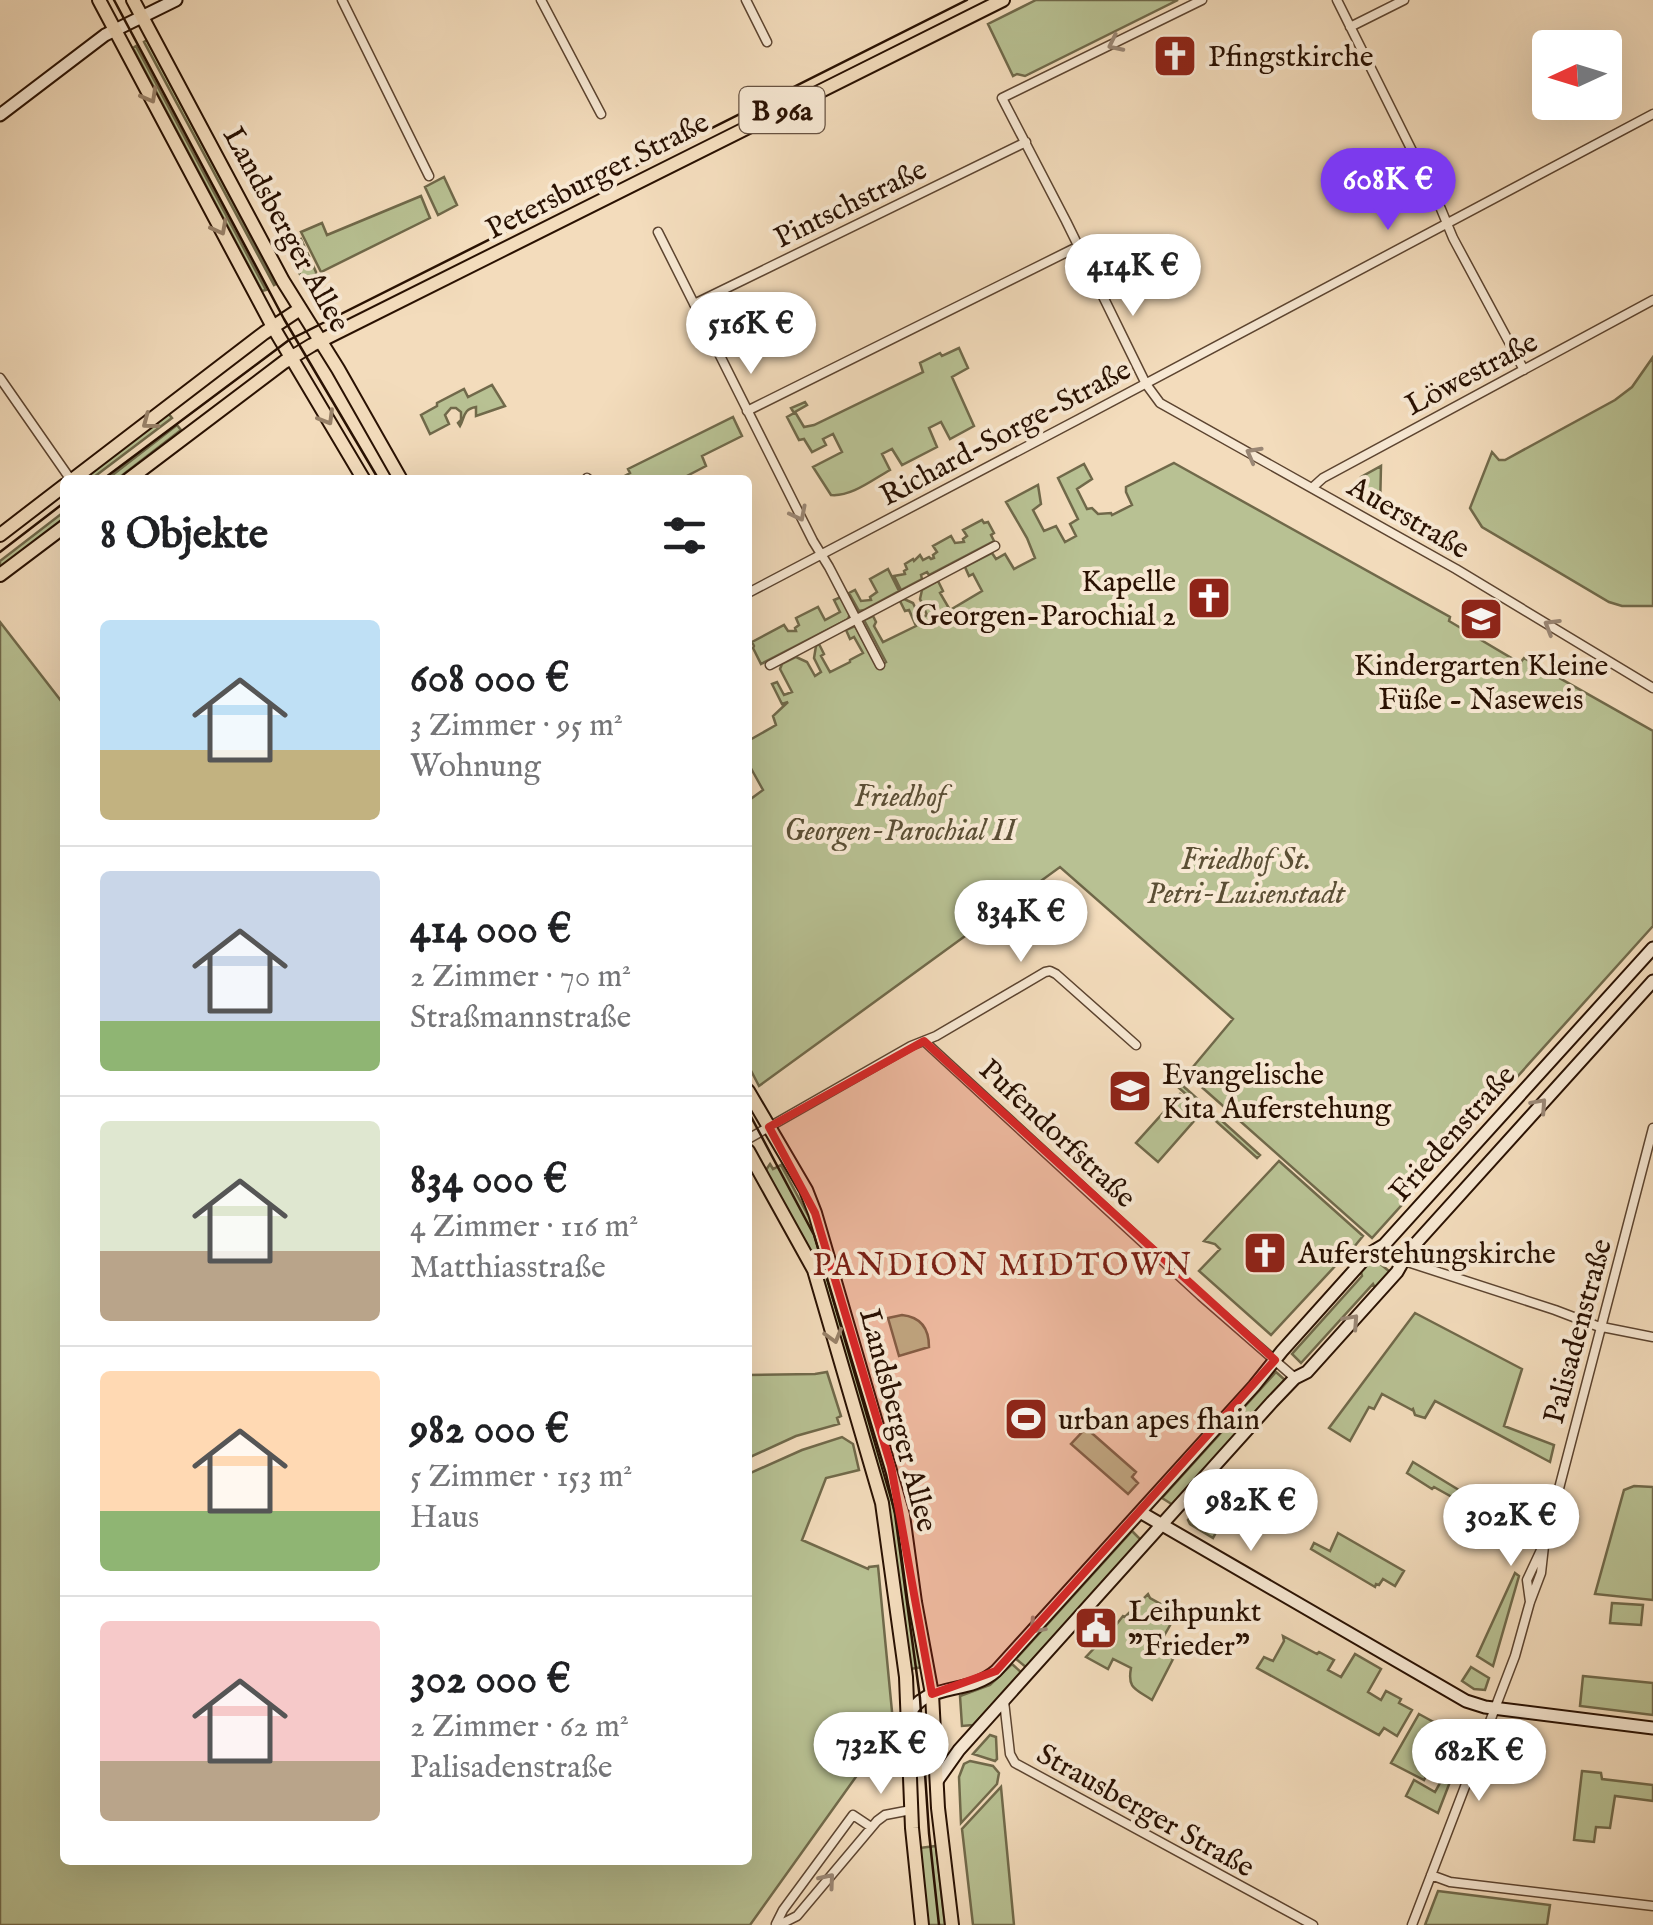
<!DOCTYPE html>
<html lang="de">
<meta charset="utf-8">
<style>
:root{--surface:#fff;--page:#f2f2f2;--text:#202124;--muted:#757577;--line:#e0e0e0;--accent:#7c3aed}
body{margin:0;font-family:"IM FELL English",serif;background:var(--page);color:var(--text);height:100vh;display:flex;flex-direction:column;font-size:38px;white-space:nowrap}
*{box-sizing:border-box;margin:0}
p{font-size:32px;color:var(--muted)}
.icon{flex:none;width:55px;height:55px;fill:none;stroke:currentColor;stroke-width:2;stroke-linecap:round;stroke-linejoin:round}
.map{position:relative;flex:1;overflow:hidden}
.panel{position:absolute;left:60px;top:475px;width:692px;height:1390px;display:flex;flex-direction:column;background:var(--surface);border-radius:10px;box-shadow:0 10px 40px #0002}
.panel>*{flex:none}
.needle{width:65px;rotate:266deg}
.buttons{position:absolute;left:1532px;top:30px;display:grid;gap:20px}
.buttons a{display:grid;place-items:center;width:90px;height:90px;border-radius:10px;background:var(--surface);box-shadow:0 10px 40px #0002;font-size:50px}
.price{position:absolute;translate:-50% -85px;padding:0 22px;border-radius:35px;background:#fff;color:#222;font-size:32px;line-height:65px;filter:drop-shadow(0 2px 5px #0008)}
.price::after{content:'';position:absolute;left:50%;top:60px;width:30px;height:22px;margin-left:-15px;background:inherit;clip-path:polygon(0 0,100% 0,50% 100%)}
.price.current{background:var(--accent);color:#fff}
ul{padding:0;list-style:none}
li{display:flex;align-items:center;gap:30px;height:250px;padding:0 40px}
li+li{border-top:2px solid var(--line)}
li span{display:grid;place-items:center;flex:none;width:280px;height:200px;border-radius:10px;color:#555}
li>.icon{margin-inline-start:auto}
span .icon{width:120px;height:120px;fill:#fffc;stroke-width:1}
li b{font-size:42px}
h2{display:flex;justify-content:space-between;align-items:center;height:120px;padding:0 40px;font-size:42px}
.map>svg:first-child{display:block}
.green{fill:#b8c193;stroke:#70694a;stroke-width:2.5}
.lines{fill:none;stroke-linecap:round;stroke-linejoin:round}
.street-casing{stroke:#5c4430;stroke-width:11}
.secondary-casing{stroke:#291102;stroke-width:15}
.primary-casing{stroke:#291102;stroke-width:16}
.street{stroke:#f7e8d3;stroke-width:8}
.secondary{stroke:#f7e8d3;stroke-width:11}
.primary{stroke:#f3dcbc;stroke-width:12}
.tram{stroke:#291102;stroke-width:2.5}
.oneway{stroke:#9a8775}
.oneway2{stroke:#988168}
.marked{fill:#d62828;fill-opacity:0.2;stroke:#d62828;stroke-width:8;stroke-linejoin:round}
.labels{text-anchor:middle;stroke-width:8;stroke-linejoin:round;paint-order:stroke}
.shield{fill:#f7e8d3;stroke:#675241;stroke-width:2.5}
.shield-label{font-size:28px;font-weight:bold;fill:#291102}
.poi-label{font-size:30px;fill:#291102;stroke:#f7e8d3;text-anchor:start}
.street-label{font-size:30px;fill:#291102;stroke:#f7e8d3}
.park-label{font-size:30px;font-style:italic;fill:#5b4f35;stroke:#f7e8d3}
.neighbourhood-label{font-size:32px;letter-spacing:2.5px;fill:#7a1f14;stroke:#f7e8d3}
</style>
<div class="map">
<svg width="1653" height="1925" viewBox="0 0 1653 1925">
<rect width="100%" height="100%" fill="#f3dcbc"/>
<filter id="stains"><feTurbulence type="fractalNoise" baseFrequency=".002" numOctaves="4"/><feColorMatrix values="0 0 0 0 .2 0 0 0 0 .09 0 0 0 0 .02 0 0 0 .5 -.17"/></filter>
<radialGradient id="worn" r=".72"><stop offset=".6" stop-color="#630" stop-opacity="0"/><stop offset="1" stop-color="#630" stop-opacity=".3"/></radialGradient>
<path class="green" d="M1036,0H1178L1025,76L1017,74L1013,76L988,24Z
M147,40L276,284L274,285L144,42Z
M136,46L266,290L262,291L133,48Z
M444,177L457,205L438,215L425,187Z
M421,196L430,218L321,272L301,232L322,223L327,235Z
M301,239L316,272V275L306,280L302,278L285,247Z
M959,348L968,368L952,377L974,426L950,439L941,422L929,428L937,447L902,465L892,449L882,454L890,470C872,480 851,497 831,495L813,467L842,452L833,434L823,439L826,445L812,452L804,439L799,440L787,417L794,413L791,408L805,402L807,405L795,412L804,427L814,425L923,372L920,363L940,353L942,356Z
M1653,357V606H1622L1609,602L1482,527L1470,508L1492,452L1499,460H1505L1615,400L1632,387Z
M492,385L505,406L476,416V407C463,409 465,417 460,426L458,423L461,420V412L456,408H451L445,415L449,424L430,434L421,415L437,406V403L464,389L468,397Z
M168,413L172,418L90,480H80Z
M733,417L742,436L702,456L706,466L679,480H617L630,473L628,469Z
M177,425L181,430L116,480H106Z
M1174,463L1450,617L1449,621L1520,663L1524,658L1653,731V926L1372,1238L1187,1074L1233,1019L1060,867L759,1086L748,1065V801L763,790L748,763V741L776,725L773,716L788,702L782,704L772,684L777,682L784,695L792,692L780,669L782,664L796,657L807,662L815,676L821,672L814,658L816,646L819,644L824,654L821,656L830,672L850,662V660L863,653L854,637L850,639L846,630L855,626L878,667L886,662L864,620L873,616L876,622L874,626L883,642L916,626L909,610L905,611L900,601L904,599L913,603L920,618L927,615L920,599L922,590L938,581L943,591L940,593L950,610L982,591L973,574L969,576L965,567L992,553L996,559L1005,554L1014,569L1035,558L1027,538L1006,502L1038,485L1041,504L1033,510L1044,531L1056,526L1065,542L1076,536L1070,524L1078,519L1058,478L1084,464L1092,479L1077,489L1087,509L1092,508L1098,514L1111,513L1112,515L1132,505L1126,492V487Z
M1381,466L1380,508L1361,497V477Z
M65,511V519L0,569V561Z
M982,520L984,523L988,522L994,533L991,535L994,541L929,575L927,572L921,575L922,579L901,590L894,576L905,574L904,571L907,569L905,564L913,559L914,561L920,555L923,560L929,557L931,559L934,558L933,555L937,552L933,546L951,536L955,543L964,542L963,539L967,536L963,530Z
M888,569L899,591L864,610L859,611L849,593L855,590L861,601L871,600L870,597L877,592L870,579Z
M841,597L850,614L848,619L761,664L753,648L754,646L752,642L784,625L788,631H796L795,628L799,625L796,618L818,607L825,620L840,612L834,600Z
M0,622L65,706V1860H748V1474L802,1450L842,1437L853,1444L859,1470L826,1478L802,1540L868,1569L869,1567L878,1566L893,1722L888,1732L750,1925H0Z
M1182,1085L1260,1155L1257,1158L1179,1088Z
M1180,1094L1201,1113L1158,1162L1136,1143Z
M1279,1161L1363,1236L1341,1263L1337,1264L1271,1335L1199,1271L1220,1249L1215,1244L1204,1241Z
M770,1164L773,1169L781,1165L810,1219L897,1505L923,1667L910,1669L890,1521L817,1265L766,1175V1170Z
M1372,1257L1390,1272L1376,1290L1373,1284L1301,1363L1292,1354L1362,1276L1360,1268Z
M1415,1313L1522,1369L1504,1426L1554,1445L1550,1462L1435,1401L1425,1418L1415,1415L1413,1409L1412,1410L1382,1394L1374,1409L1369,1407L1350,1441L1329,1428Z
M902,1315C921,1317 929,1329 929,1347L899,1356L888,1318Z
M827,1372L841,1416L837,1418L839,1424L796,1436L748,1458V1375L815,1374Z
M1276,1372L1285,1380L1173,1505L1162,1498Z
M1086,1428L1136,1472L1132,1477L1138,1483L1128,1494L1071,1444Z
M1413,1462L1531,1534L1529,1541L1526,1542L1497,1526L1498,1524L1473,1510L1472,1511L1458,1503L1459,1501L1434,1487L1432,1489L1407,1473Z
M1634,1486L1653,1487V1600L1595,1594L1624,1490Z
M1207,1497L1228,1510L1213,1538L1190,1524L1188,1520Z
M1132,1531L1141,1540L1027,1668L1016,1659Z
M1338,1533L1404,1571L1395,1586L1383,1579L1379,1585L1376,1584L1375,1587L1311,1549L1314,1543L1330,1551Z
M1515,1573L1519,1576L1493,1666L1477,1656Z
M1148,1594L1150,1598L1177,1613L1156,1650L1173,1659L1152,1700C1136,1689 1127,1689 1131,1668L1113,1659L1108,1669L1086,1657L1099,1643L1101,1644L1123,1616L1125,1617Z
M1612,1603L1643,1605L1641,1625L1610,1623Z
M1283,1636L1317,1654L1319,1652L1334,1660L1328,1670L1341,1677L1355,1654L1381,1669L1368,1692L1381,1700L1386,1691L1401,1699L1399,1703L1412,1710L1397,1736L1384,1728L1379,1735L1257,1668L1264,1657L1273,1661L1284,1641Z
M1012,1664L1022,1673L973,1725L962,1726L960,1696L990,1685Z
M1471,1667L1489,1678L1485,1690L1474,1689L1462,1681Z
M1583,1676L1653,1683V1715L1580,1706Z
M1419,1714L1450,1731L1424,1780L1391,1763Z
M990,1735L996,1737L997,1759L995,1761L973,1754Z
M1462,1743H1465L1438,1813L1406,1796L1414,1780L1435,1792Z
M970,1761L993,1766L999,1773L997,1784L961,1823L959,1777L964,1764Z
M1582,1771L1601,1773L1602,1779L1653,1785V1801L1615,1796L1610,1828L1596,1827L1594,1842L1574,1840Z
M1001,1787L1014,1925H973L962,1829Z
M936,1846L945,1925H928L919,1848Z
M1438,1891L1550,1905L1547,1925H1425Z"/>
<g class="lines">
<defs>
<path id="street" d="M342,0L429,176
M541,0L601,114
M746,0L767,42
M1202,0L1002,98L1066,221L1146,384L1160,403L1456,569L1653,688
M1337,0L1441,209L1453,238L1524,370
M1350,27L1404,0
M658,232L813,541L829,567L880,665
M694,304L1026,142
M0,378L71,480
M747,411L1079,246
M587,478L589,480
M1313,487L1323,478L1653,300
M748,593L1079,419L1653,114
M770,665L995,546
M924,1041L1201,1296L1295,1378
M748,1139L911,1046L936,1036L1045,972L1050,971L1056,974L1136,1045
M1378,1250L1386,1255L1555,1310L1597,1326L1653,1337
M1530,1602L1527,1580L1541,1550
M1004,1701L1010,1754L1015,1763L1313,1925
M1431,1875L1450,1882L1653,1906
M776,1924L783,1910L853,1815L871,1827
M779,1925L797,1916L877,1821L885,1815L911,1810
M1412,1925L1515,1656L1530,1602L1541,1573L1544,1546L1653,1128"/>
<path id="secondary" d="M0,115L105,35L176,0
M1140,1512L1466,1701L1485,1707L1653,1728
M907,1719C923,1680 966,1697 996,1671L1254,1386L1282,1351L1369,1254L1384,1245L1653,948
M937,1781L959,1750L1272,1402L1295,1378L1307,1372L1397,1272L1409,1251L1653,981"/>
<path id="primary" d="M99,0L273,327L364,480
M133,0L283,281L338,369L401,480
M72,480L264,333L300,309
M128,480L284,362L312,345L1003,0
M0,535L65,485
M0,575L65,526
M748,1091L806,1190L815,1213L903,1515L915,1602L932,1694L938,1808L952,1925
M748,1151L814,1270L882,1503L906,1677L912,1828L922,1925"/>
</defs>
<use href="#street" class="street-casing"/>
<use href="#secondary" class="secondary-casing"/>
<use href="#primary" class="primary-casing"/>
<use href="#street" class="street"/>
<use href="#secondary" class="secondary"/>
<use href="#primary" class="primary"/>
<path class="tram" d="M114,0L284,319L379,480
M102,480L289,340L967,0
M0,552L65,502
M748,1111L814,1235L886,1474L895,1514L920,1698L929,1833L939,1925"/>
</g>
<defs><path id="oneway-chevron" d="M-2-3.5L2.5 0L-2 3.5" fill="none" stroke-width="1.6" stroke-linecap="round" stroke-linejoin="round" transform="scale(2.5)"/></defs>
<g class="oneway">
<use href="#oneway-chevron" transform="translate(1115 44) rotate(154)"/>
<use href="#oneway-chevron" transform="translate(1253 454) rotate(-151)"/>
<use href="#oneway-chevron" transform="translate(799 514) rotate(63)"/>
<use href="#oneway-chevron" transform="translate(1551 626) rotate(-149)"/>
<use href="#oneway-chevron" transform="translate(1540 1105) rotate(-48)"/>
<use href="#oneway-chevron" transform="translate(1352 1321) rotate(-48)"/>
<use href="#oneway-chevron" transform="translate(1036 1627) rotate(132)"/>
<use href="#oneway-chevron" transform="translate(828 1880) rotate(-50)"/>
</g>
<g class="oneway2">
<use href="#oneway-chevron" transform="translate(150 96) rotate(61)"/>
<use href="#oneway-chevron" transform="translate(220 228) rotate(62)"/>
<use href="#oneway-chevron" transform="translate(327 418) rotate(59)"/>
<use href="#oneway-chevron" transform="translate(149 422) rotate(143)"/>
<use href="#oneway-chevron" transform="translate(834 1336) rotate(74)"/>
</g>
<path class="marked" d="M924,1041L1275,1360L996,1671L932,1694L891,1466L815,1213L769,1127Z"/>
<defs>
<symbol id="church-square" viewBox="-11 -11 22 22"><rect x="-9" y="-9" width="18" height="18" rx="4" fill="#8f2418" stroke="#f7e8d3"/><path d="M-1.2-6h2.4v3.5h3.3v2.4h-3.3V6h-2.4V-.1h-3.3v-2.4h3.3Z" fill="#fff"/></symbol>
<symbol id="school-square" viewBox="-11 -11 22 22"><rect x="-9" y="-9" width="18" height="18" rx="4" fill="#8f2418" stroke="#f7e8d3"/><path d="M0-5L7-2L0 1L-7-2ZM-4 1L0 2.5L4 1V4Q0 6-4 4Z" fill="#fff"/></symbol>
<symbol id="stadium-square" viewBox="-11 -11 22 22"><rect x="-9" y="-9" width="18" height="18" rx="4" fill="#8f2418" stroke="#f7e8d3"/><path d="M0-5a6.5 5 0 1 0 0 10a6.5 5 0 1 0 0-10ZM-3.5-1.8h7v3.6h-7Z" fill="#fff"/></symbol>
<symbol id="civic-square" viewBox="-11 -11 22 22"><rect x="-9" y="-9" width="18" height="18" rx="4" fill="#8f2418" stroke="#f7e8d3"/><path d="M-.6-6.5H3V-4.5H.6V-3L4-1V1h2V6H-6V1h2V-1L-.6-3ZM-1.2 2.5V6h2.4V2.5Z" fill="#fff"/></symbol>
</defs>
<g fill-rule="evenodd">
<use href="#church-square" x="1150" y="31" width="50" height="50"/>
<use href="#church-square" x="1184" y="573" width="50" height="50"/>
<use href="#school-square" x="1456" y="594" width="50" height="50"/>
<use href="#school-square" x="1105" y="1066" width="50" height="50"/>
<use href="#church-square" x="1240" y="1228" width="50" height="50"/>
<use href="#stadium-square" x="1001" y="1394" width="50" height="50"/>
<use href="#civic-square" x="1071" y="1603" width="50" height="50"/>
</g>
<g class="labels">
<rect class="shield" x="739.5" y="87" width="85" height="46" rx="8"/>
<g class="shield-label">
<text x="782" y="120">B 96a</text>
</g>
<g class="poi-label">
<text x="1208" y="66">Pfingstkirche</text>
<text x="1176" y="591" text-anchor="end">Kapelle<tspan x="1176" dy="34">Georgen-Parochial 2</tspan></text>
<text x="1481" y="675" text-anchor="middle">Kindergarten Kleine<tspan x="1481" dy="34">Füße - Naseweis</tspan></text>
<text x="1162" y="1084">Evangelische<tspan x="1162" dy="34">Kita Auferstehung</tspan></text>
<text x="1298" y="1263">Auferstehungskirche</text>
<text x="1058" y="1429">urban apes fhain</text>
<text x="1128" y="1621">Leihpunkt<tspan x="1128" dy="34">"Frieder"</tspan></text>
</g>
<g class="street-label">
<text transform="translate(597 175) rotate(-27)" y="10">Petersburger Straße</text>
<text transform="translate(850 203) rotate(-26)" y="10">Pintschstraße</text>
<text transform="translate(287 229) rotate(61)" y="10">Landsberger Allee</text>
<text transform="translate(1471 373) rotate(-28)" y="10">Löwestraße</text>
<text transform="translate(1005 432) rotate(-28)" y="10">Richard-Sorge-Straße</text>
<text transform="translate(1409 517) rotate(30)" y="10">Auerstraße</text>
<text transform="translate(1058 1133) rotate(43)" y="10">Pufendorfstraße</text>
<text transform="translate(1452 1133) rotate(-48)" y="10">Friedenstraße</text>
<text transform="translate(1577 1331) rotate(-75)" y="10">Palisadenstraße</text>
<text transform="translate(899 1420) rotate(75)" y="10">Landsberger Allee</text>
<text transform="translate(1146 1810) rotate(29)" y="10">Strausberger Straße</text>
</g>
<g class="park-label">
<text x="900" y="806">Friedhof<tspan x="900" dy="34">Georgen-Parochial II</tspan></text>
<text x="1246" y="869">Friedhof St.<tspan x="1246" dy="34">Petri-Luisenstadt</tspan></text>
</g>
<g class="neighbourhood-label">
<text x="1003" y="1275">PANDION MIDTOWN</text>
</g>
</g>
<rect width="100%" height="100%" filter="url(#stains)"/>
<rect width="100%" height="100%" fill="url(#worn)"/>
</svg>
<div class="buttons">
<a><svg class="needle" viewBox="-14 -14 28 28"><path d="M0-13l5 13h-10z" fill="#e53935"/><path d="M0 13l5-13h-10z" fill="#757577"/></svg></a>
</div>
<b class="price current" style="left:1388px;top:233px">608K €</b>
<b class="price" style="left:1133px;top:319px">414K €</b>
<b class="price" style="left:751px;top:377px">516K €</b>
<b class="price" style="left:1021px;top:965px">834K €</b>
<b class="price" style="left:1251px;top:1554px">982K €</b>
<b class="price" style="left:1511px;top:1569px">302K €</b>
<b class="price" style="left:881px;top:1797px">732K €</b>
<b class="price" style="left:1479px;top:1804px">682K €</b>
<section class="panel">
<h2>8 Objekte<svg class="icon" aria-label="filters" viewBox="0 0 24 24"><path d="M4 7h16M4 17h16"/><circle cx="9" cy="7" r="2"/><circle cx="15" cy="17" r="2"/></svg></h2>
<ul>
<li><span style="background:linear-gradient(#bfe0f5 65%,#c2b280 0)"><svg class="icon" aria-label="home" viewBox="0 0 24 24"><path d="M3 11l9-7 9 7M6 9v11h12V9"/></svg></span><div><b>608 000 €</b><p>3 Zimmer · 95 m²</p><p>Wohnung</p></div></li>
<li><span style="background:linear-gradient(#c9d6e8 75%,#8fb573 0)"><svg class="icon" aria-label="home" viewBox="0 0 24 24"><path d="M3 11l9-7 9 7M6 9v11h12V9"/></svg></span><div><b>414 000 €</b><p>2 Zimmer · 70 m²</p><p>Straßmannstraße</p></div></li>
<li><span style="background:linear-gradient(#dfe7d0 65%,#b9a48a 0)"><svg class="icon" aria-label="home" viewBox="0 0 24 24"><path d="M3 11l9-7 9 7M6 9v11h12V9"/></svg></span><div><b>834 000 €</b><p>4 Zimmer · 116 m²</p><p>Matthiasstraße</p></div></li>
<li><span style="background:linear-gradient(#ffd9b3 70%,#8fb573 0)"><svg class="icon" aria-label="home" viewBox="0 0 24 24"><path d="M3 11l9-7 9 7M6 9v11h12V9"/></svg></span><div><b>982 000 €</b><p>5 Zimmer · 153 m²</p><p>Haus</p></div></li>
<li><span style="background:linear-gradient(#f6c9c9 70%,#b9a48a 0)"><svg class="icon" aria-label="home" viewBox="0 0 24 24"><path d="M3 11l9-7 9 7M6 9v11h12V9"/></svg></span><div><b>302 000 €</b><p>2 Zimmer · 62 m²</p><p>Palisadenstraße</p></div></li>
</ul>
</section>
</div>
